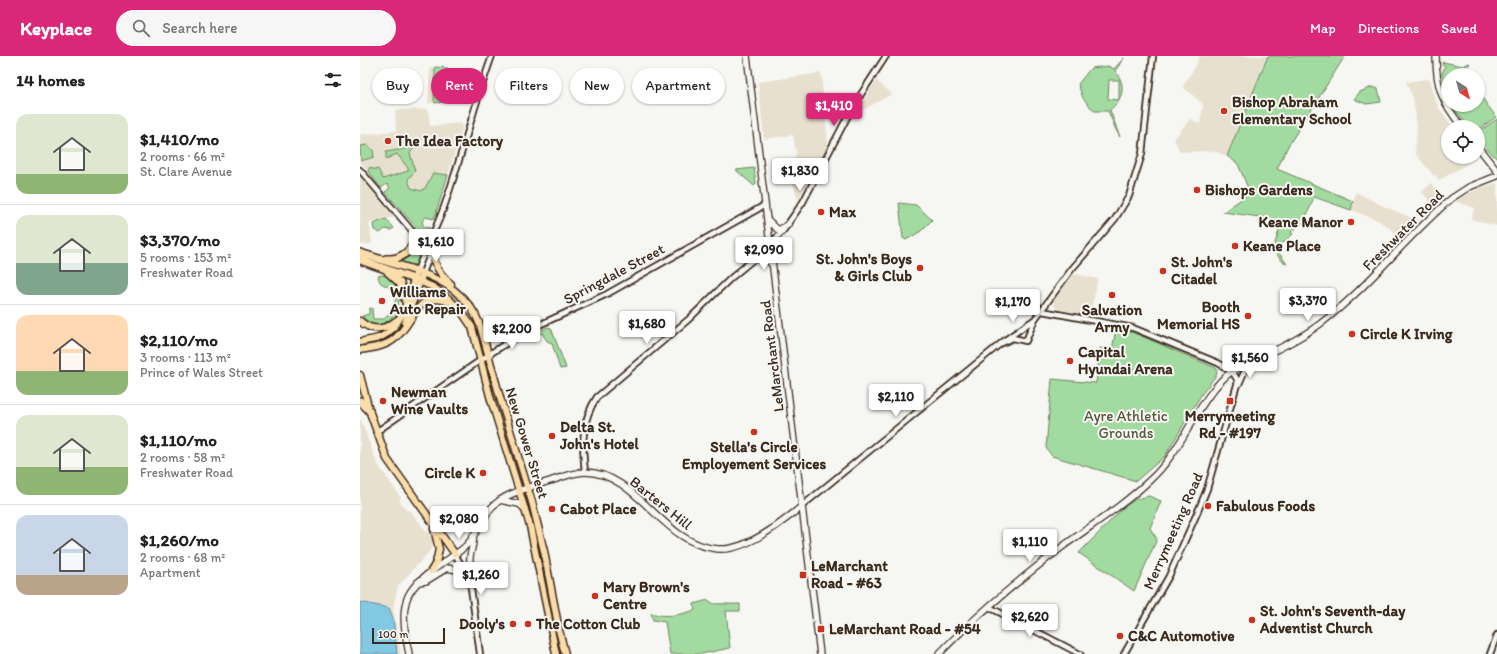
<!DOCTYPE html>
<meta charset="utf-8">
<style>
:root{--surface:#fff;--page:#f6f6f6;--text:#222;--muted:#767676;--line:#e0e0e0;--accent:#db2777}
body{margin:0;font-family:Itim,sans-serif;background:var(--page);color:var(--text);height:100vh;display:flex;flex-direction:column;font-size:15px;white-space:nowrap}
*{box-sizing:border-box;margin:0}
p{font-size:13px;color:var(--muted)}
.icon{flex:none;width:22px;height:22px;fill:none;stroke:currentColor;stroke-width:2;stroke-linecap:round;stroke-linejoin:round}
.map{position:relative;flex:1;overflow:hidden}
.details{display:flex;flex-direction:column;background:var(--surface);width:360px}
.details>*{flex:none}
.top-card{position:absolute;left:12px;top:12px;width:380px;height:36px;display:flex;gap:8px}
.needle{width:26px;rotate:143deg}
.fabs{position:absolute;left:1081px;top:12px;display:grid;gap:8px}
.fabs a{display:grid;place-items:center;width:44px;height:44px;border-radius:50%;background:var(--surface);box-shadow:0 1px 3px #0004;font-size:20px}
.scale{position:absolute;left:12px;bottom:10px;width:73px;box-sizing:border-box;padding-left:4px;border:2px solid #3b2a1e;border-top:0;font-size:11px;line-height:14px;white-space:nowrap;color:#3b2a1e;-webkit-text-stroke:3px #f6f6f2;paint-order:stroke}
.price{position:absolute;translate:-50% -34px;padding:0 9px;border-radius:4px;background:#fff;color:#222;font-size:13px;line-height:26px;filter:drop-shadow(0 1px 2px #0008)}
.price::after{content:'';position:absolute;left:50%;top:24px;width:12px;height:9px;margin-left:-6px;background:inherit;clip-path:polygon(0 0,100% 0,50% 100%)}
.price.selected{background:var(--accent);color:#fff}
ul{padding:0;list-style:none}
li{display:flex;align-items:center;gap:12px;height:100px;padding:0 16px}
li+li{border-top:1px solid var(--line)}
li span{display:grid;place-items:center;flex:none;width:112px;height:80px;border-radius:12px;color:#555}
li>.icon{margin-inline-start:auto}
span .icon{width:48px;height:48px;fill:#fffc;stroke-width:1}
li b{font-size:17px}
h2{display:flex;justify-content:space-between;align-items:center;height:48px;padding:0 16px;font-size:17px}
.tag{padding:0 14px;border-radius:18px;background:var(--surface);box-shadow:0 1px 3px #0004;font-size:14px;line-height:36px}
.tag.selected{background:var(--accent);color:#fff}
header{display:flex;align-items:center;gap:24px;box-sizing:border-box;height:56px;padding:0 20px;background:var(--accent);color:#fff}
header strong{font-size:19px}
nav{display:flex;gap:22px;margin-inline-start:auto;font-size:14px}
.search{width:280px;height:36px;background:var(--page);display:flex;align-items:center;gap:10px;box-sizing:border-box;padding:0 14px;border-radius:22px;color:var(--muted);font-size:15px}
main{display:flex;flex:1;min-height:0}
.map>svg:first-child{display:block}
.built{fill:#e8e0cf}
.green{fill:#a2dba0;stroke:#6e825f;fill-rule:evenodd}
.water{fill:#82c9e3;stroke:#668994}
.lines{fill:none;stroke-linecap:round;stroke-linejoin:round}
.tertiary-casing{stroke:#3b2a1e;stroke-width:8}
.secondary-casing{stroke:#3b2a1e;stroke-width:8}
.primary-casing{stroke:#3b2a1e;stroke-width:9}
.motorway-casing{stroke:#3b2a1e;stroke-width:10}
.tertiary{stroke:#f6f6f2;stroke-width:4.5}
.secondary{stroke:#f6f6f2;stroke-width:5.5}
.primary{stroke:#fbddab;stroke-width:6}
.motorway{stroke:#fbddab;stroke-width:7}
.poi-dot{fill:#c8321e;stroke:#f6f6f2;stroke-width:1.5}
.labels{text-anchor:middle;stroke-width:4;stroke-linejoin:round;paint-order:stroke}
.poi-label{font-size:15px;font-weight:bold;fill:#3b2a1e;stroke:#f6f6f2;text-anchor:start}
.street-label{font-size:15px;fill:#3b2a1e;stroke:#f6f6f2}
.park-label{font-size:15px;fill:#55563e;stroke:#f6f6f2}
</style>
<header>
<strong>Keyplace</strong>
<div class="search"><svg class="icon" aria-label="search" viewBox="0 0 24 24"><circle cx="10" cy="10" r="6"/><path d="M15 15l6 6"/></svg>Search here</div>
<nav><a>Map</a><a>Directions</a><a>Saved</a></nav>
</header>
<main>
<section class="details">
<h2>14 homes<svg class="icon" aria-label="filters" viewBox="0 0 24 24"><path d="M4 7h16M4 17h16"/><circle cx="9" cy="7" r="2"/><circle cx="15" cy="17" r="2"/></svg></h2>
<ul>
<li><span style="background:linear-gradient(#dfe7d0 75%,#8fb573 0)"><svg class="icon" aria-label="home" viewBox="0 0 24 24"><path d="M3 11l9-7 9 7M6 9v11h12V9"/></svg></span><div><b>$1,410/mo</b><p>2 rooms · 66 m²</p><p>St. Clare Avenue</p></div></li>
<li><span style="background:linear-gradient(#dfe7d0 60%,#7fa58c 0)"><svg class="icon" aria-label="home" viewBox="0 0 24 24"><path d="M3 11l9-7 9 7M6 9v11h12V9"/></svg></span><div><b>$3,370/mo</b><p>5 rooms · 153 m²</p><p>Freshwater Road</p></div></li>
<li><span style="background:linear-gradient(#ffd9b3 70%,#8fb573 0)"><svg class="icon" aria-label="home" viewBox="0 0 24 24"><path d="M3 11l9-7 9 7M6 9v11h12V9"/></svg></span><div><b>$2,110/mo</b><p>3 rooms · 113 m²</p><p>Prince of Wales Street</p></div></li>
<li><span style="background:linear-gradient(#dfe7d0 65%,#8fb573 0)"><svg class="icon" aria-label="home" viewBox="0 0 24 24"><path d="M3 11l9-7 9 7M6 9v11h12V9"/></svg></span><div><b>$1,110/mo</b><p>2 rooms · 58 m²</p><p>Freshwater Road</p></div></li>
<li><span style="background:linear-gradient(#c9d6e8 75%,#b9a48a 0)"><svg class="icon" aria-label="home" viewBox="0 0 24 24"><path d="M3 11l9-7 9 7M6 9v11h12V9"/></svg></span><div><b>$1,260/mo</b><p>2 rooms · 68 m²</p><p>Apartment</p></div></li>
</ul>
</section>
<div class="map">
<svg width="1137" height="598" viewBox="0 0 1137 598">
<rect width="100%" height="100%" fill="#f6f6f2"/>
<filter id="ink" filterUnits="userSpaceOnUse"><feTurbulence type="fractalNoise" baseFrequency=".025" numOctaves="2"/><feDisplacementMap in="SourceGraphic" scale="8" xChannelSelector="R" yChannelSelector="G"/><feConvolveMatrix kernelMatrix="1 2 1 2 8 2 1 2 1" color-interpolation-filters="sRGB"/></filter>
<g filter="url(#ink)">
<path class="built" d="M839,0H908L867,100L853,95L820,96L814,83L830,63L840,68L843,48L823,31L837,7Z
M75,11L73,23L75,47H68L70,12Z
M461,17L468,89L438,144L432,126L436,96L433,79L404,83L398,26Z
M1067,23L1070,25L1072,36L1079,52L1093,71H1088V101L1117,102L1078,125L1076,119L1074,120L1055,97L1057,69L1053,42L1046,26Z
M516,24L532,38L497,57V56Z
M68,53L70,70L101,67L103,70L88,119L73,117L65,132L61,135L51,132L48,115L16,126L0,105V79L36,75L35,54Z
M0,120L35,161L9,167L12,188L0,189Z
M1071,127L1084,142L1074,150L1062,136Z
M1137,127V170L1111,163L1115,152L1095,145L1118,132Z
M996,136L1023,150L1060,165L1043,182L1018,164L991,154Z
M714,218L738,223L730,259L697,253L694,250V244Z
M0,362L17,407L41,442L39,444L47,455L50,454L72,483V490L69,496L38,530L33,552L41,598H37L33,562L29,552L0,546Z"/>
<path class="green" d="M908,0H985L928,90L917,113L993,145L991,154L954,141L945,164L931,176L933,178L916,193L927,208L923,206L913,194L922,164L863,156L890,137L878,108L867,100Z
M764,2L755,15C767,29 763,43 750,54L760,81L756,74L748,55H734L723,42L718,28L731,12L748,10L754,13ZM749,24H759V44L748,43Z
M1083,6L1103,10L1109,7L1110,8L1106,11L1112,19H1088V43L1082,18L1085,10L1082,8Z
M75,11L87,12L86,46L75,47L74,44Z
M1012,31L1018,33L1021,46L1006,48L994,43L1000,36Z
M1118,36L1136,61L1118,74V71H1109L1091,49H1118Z
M1137,63V103L1118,83V76Z
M7,89L13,94L14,101L1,105L0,90Z
M55,91L50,97L55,115L48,123L51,132L61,135L65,132L73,117L88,119L74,163L65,161L62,166L64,171L70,172L69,177L64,180L25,136L30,132L27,128L21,132L8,115L10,111L13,113H18L23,123L48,115V112L37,98L26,103V96Z
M394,112L396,128L394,130L376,114Z
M539,147L556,149L572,164L561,175L546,184L543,182Z
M26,163L34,172L31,174L25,173L20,177L14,174L13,168Z
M59,187L64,190V192L56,209H50L39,206L50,199Z
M22,219C58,225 31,292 2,260L9,258V253L12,252L13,263H24C31,257 42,239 31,232C24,228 20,230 18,220Z
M188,271L191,272L206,312L200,313L192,287L187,285L182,277L174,280L175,283L171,284V279Z
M756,272L757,274L774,277L856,312L857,318L841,339L805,400L776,425L692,400L686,392L692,323L736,327L740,292L752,294Z
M789,440L801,445L790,472L797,483L774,535L719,497L763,452L776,443Z
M348,544L354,548C364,547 371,549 380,548V555H366L370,592L341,598H310L305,566L293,564L291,557C306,562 320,559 335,554L334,548Z"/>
<path class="water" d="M0,546L29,552L33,562L37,598H0Z"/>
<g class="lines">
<defs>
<path id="tertiary" d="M0,114L53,176L54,187
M57,215C66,190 79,168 87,142C103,95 115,47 132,0
M63,217L73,191L74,180
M682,255L773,272L858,307L872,315L878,325L847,433L838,455L809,520L764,598
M642,287L653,282L666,285L675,263L711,214L755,163L769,140L782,98L793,0
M879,328L888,307
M16,376L128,299L166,275L247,238L405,149
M225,416C222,389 221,365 237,341L329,263L371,222L401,197L423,175L443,146L492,52L526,0
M442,450L645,284L675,263
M95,498L110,525L120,598
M629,551L720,598
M1130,598L1137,579"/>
<path id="secondary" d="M387,0L460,598
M1076,0C1076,32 1082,46 1102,71
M1118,91L1137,115
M408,164L418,174L428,169
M393,204C400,202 408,202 412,209
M140,444L159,448L165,453
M110,525C113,517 109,510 110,502C110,495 115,487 113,480
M58,526L66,525L87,512L97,514L110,522
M49,598C35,531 51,531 101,494C118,482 121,457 139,445C153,435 174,430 190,425C200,422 214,416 225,416C279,417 302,489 358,493C385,495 422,467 442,450
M579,598C616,559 659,524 702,491C732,469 764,449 791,423C824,393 838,341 872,315C902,300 933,288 960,268C1009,231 1045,182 1092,142L1109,131L1137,120"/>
<path id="primary" d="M73,191C72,207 79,218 91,228
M54,223L73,231L89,243L101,255L112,271L131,344L170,470L196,598
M0,265C12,276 25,274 37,264
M45,267L63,217
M0,286C7,284 15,284 21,281C44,271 49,236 57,215C85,225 109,240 120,269L141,345L172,446L184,495L199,574L205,598
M0,294C11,292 24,291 33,284C57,266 54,232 92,247
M0,319L9,354L27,403L95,498
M71,515L76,507L79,493L74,473"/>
<path id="motorway" d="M0,197L57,215
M26,203C38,204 48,198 54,187
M0,204L54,223
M28,216L40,227L46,246
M0,345L9,354"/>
</defs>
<use href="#tertiary" class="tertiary-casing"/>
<use href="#secondary" class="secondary-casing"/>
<use href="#primary" class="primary-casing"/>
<use href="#motorway" class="motorway-casing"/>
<use href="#tertiary" class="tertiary"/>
<use href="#secondary" class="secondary"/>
<use href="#primary" class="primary"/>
<use href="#motorway" class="motorway"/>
</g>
</g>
<g class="poi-dot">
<circle cx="864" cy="55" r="4"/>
<circle cx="28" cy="85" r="4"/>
<circle cx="837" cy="134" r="4"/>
<circle cx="461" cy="156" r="4"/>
<circle cx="991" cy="166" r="4"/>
<circle cx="875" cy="190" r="4"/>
<circle cx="560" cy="212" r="4"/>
<circle cx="803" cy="215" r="4"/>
<circle cx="752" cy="239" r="4"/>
<circle cx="22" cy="245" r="4"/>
<circle cx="888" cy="260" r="4"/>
<circle cx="992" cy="278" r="4"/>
<circle cx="710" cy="305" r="4"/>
<circle cx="23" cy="345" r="4"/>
<rect x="866" y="341" width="8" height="8" rx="2"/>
<circle cx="394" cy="376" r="4"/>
<circle cx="192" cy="380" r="4"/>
<circle cx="123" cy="417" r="4"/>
<circle cx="848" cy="450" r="4"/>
<circle cx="192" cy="453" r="4"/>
<rect x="439" y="515" width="8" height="8" rx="2"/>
<circle cx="235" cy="540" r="4"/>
<circle cx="892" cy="564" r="4"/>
<circle cx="153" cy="568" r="4"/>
<circle cx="168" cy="568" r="4"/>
<rect x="457" y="569" width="8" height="8" rx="2"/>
<circle cx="760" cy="580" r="4"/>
</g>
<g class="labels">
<g class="poi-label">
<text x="872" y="51">Bishop Abraham<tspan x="872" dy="17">Elementary School</tspan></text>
<text x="36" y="90">The Idea Factory</text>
<text x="845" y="139">Bishops Gardens</text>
<text x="469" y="161">Max</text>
<text x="983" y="171" text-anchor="end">Keane Manor</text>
<text x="883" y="195">Keane Place</text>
<text x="552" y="208" text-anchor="end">St. John's Boys<tspan x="552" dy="17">&amp; Girls Club</tspan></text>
<text x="811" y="211">St. John's<tspan x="811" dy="17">Citadel</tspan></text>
<text x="30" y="241">Williams<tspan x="30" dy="17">Auto Repair</tspan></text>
<text x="880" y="256" text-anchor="end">Booth<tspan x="880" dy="17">Memorial HS</tspan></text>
<text x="752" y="259" text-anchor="middle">Salvation<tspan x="752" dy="17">Army</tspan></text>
<text x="1000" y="283">Circle K Irving</text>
<text x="718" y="301">Capital<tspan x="718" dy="17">Hyundai Arena</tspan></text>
<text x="31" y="341">Newman<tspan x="31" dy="17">Wine Vaults</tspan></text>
<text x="870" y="365" text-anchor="middle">Merrymeeting<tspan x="870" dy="17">Rd - #197</tspan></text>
<text x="200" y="376">Delta St.<tspan x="200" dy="17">John's Hotel</tspan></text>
<text x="394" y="396" text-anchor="middle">Stella's Circle<tspan x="394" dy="17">Employement Services</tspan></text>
<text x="115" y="422" text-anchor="end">Circle K</text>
<text x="856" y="455">Fabulous Foods</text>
<text x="200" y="458">Cabot Place</text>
<text x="451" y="515">LeMarchant<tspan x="451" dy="17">Road - #63</tspan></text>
<text x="243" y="536">Mary Brown's<tspan x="243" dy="17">Centre</tspan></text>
<text x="900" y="560">St. John's Seventh-day<tspan x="900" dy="17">Adventist Church</tspan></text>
<text x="145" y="573" text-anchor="end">Dooly's</text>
<text x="176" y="573">The Cotton Club</text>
<text x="469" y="578">LeMarchant Road - #54</text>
<text x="768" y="585">C&amp;C Automotive</text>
</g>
<g class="street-label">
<text transform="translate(1043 174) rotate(-45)" y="5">Freshwater Road</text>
<text transform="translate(254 218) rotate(-28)" y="5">Springdale Street</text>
<text transform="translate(412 300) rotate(-97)" y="5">LeMarchant Road</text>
<text transform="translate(167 387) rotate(73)" y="5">New Gower Street</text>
<text transform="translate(301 447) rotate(39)" y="5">Barters Hill</text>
<text transform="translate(813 475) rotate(-66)" y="5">Merrymeeting Road</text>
</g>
<g class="park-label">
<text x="766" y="365">Ayre Athletic<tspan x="766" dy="17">Grounds</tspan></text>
</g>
</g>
</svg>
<div class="fabs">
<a><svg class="needle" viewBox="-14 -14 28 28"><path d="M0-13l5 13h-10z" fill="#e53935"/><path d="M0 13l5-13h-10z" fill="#767676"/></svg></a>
<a><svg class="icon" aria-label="locate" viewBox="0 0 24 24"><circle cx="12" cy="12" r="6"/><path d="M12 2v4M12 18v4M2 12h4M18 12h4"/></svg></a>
</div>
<div class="scale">100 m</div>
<b class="price selected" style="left:474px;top:71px">$1,410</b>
<b class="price" style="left:440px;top:136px">$1,830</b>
<b class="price" style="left:76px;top:207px">$1,610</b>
<b class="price" style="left:404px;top:215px">$2,090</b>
<b class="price" style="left:948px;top:266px">$3,370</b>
<b class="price" style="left:653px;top:267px">$1,170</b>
<b class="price" style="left:287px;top:289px">$1,680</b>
<b class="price" style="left:152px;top:294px">$2,200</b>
<b class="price" style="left:890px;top:323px">$1,560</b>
<b class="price" style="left:536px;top:362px">$2,110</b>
<b class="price" style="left:99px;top:484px">$2,080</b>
<b class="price" style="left:670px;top:507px">$1,110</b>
<b class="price" style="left:121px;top:540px">$1,260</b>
<b class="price" style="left:670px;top:582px">$2,620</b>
<div class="top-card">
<a class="tag">Buy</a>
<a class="tag selected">Rent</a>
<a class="tag">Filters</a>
<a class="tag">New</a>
<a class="tag">Apartment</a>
</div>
</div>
</main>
